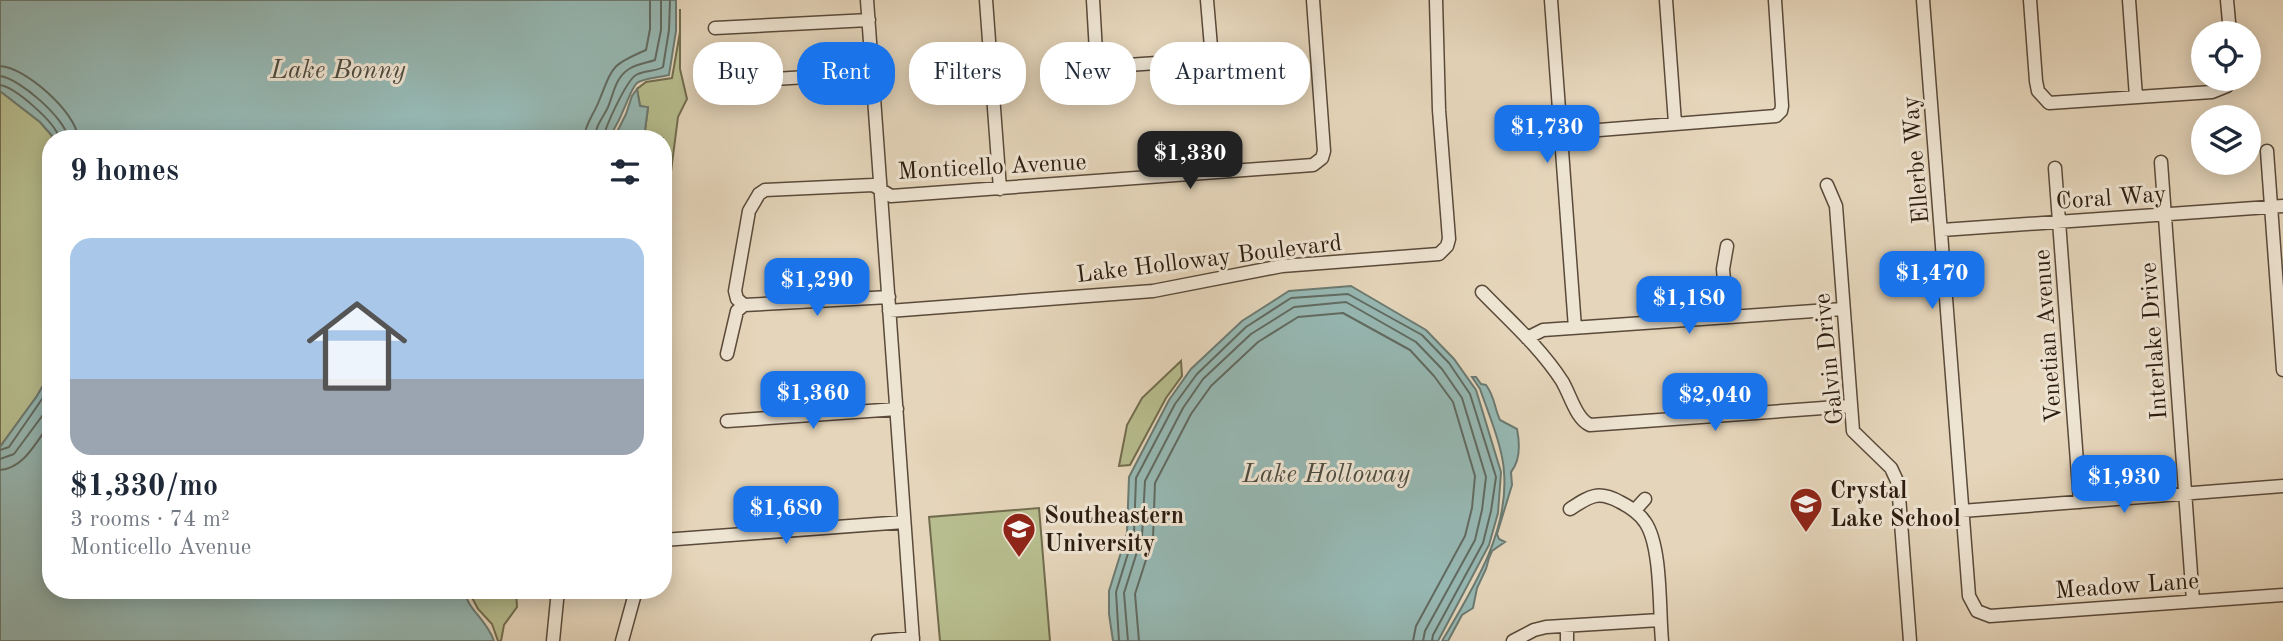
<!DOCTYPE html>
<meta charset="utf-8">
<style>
:root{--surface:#fff;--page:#f6f6f7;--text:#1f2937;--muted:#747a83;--accent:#1a73e8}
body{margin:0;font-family:"Old Standard TT",serif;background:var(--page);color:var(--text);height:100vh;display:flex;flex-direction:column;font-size:26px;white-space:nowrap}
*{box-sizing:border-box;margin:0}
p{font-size:23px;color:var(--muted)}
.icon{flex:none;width:38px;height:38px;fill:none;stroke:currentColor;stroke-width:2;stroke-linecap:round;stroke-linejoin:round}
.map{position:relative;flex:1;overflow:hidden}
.details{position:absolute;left:42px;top:130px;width:630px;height:469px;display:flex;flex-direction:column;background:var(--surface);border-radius:28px;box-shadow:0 4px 18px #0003}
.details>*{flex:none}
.top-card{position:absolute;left:693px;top:42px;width:665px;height:63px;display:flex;gap:14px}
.tools{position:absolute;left:2191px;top:21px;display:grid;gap:14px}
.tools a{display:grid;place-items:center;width:70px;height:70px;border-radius:50%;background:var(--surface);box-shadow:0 4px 18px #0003;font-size:35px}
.price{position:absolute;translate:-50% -60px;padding:0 16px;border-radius:14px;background:var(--accent);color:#fff;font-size:23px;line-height:46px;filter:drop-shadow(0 2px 4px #0008)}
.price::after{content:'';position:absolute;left:50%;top:42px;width:21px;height:16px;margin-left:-10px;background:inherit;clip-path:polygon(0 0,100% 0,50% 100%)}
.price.on{background:#222;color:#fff}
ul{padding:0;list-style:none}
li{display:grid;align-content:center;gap:14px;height:371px;padding:0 28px}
li span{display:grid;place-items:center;height:217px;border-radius:21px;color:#555}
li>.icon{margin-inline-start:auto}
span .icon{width:126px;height:126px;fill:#fffc;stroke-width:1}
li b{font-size:30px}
h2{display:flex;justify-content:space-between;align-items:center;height:84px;padding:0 28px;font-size:30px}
.pill{padding:0 24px;border-radius:28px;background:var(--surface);box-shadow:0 4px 18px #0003;font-size:24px;line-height:63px}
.pill.on{background:var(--accent);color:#fff}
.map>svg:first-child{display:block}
.green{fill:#b7bd8e;stroke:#726c4e;stroke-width:2}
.water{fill:#96b8b3;stroke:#6c7a71;stroke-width:2}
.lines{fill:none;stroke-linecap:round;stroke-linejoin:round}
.shore{stroke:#616a61;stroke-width:2}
.minor-casing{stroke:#5a4a3a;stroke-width:15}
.minor{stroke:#eee4d2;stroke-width:12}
.labels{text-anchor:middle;stroke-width:6;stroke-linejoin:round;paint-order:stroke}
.street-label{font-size:24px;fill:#2c1c0f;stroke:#eee4d2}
.poi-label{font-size:24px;font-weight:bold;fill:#2c1c0f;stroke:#eee4d2;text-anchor:start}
.water-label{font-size:26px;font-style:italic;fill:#4c4b40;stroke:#eee4d2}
</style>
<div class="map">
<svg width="2283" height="641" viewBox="0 0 2283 641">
<rect width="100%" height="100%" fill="#e5d5ba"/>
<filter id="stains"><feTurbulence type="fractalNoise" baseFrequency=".00286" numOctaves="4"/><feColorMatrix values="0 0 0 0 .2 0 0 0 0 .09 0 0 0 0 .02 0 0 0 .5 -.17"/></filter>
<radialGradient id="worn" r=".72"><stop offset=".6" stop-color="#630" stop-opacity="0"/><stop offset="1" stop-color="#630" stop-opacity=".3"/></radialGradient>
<path class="green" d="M680,9V69L687,99L678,117L669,187L663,197V138H644L648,108L640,106L637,89L646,82L672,78L680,32Z
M0,91L40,122L54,138H51V372L37,396L0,447Z
M1181,361L1182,376L1166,398L1130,465L1119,466L1127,425L1142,398Z
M1039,508L1050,641H940L929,517Z
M468,590H516L517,607L504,625L501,641H498L492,624L478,609Z"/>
<path class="water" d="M0,0H676V31L669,75C629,83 639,76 622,113C619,122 613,129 610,138H54L40,122L0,91Z
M637,89L640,106L648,107L644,138H614L626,114L632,96Z
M1351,286L1426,330L1454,359L1476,390L1501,472L1498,513L1489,545L1438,641H1113L1109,614V591L1127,533L1129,477L1169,400L1191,369L1242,321L1289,291Z
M51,372V590H464C467,609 487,620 494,641H0V447L37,396Z
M1472,377H1476L1481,384L1486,385C1495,397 1494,407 1500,420L1517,429C1520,444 1520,461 1511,472L1512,485L1497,534L1499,539L1505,542L1492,551L1489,558L1486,569L1477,588L1473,608L1462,615L1448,641H1442C1472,590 1509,533 1504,472C1503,448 1488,412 1480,389Z"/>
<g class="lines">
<path class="shore" d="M0,66C25,67 77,113 78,138
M0,76C19,78 66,119 68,138
M0,85C15,87 56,123 59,138
M584,138C585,124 594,114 599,101C613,66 611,65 646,50L650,29V0
M595,138C595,126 603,118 608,107C614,93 615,78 629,69C638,63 647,63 655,60L661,30V0
M604,138C604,128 627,80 636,75C645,70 655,72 663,67L669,30L670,0
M0,450L9,447L51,386
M0,459L14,454L51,404
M0,470C25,468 37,440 51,422
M1119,641L1116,592L1134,534L1136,478L1175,404L1197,374L1246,327L1291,298L1348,294L1422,335L1449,363L1470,394L1496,477L1491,511L1483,543L1433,635L1432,641
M1128,641L1124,593L1142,536L1145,481L1183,408L1203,379L1251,334L1294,307L1346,302L1416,342L1442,369L1462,398L1486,477L1482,510L1475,540L1425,631L1423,641
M1139,641L1135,594L1153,538L1155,483L1191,414L1211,386L1258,342L1298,317L1343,313L1410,350L1434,376L1453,402L1475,476L1472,508L1465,536L1416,626L1413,641"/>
<defs>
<path id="minor" d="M867,0L913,641
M986,0L1000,189
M1093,0L1096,52L1104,63L1113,66L1201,60L1208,54L1211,47L1207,0
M1551,0L1575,328
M1666,0L1675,123
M1923,0L1969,596L1977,611L1990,616L2283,595
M2030,0L2036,81L2038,91L2049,103L2212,92L2227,86L2231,79
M2129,0L2136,97
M2227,0L2230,33
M715,28L869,20
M757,80L872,73
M1561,133L1776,116L1781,111L1782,106L1775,0
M2267,151L2283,370
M2161,162L2193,601
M2055,168L2080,502
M1827,185L1836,206L1853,431L1891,468L1898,483L1910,641
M1942,230L2283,206
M1482,292C1509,320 1540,347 1562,381C1570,394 1576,419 1590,425L1851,406
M744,305L737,299L735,291L749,211L759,194L765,190L873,185L891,196L1313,165L1322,158L1324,151L1313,0
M744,305L889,297
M889,311L1153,291L1282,266L1439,254L1447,246L1449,239L1439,110L1436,0
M1727,317L1723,269L1727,246
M1527,338L1543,330L1843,309
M727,354L737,311L744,305
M727,421L897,409
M1570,509C1590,496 1598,490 1620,502C1630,507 1639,513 1645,522C1662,546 1659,611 1662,641
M1635,510L1645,499
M1962,511L2283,486
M663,540L904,522
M1567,626V641
M553,641L558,590
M622,641L636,590
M878,641L913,638
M1513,641L1534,630L1546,627L1660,620"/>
</defs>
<use href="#minor" class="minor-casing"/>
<use href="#minor" class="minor"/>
</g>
<defs>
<symbol id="school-pin" viewBox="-11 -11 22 30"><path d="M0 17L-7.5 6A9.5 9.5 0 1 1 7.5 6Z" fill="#8f2418" stroke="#eee4d2"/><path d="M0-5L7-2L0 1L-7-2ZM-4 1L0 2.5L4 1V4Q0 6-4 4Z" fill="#fff"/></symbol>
<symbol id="university-pin" viewBox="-11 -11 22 30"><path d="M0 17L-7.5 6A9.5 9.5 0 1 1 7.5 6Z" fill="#8f2418" stroke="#eee4d2"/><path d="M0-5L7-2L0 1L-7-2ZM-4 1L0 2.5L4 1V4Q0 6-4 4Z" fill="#fff"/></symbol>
</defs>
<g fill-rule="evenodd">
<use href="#school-pin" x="1787" y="485" width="38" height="52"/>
<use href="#university-pin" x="1000" y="510" width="38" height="52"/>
</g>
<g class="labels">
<g class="street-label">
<text transform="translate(1915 160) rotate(-95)" y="8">Ellerbe Way</text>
<text transform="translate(992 166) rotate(-3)" y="8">Monticello Avenue</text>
<text transform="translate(2111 197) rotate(-4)" y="8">Coral Way</text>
<text transform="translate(1209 258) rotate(-7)" y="8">Lake Holloway Boulevard</text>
<text transform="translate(2047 336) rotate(-94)" y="8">Venetian Avenue</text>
<text transform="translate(2153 341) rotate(-94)" y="8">Interlake Drive</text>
<text transform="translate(1828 359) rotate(-96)" y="8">Galvin Drive</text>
<text transform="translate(2127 585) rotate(-4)" y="8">Meadow Lane</text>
</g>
<g class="poi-label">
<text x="1830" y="498">Crystal<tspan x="1830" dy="28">Lake School</tspan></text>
<text x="1044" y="523">Southeastern<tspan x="1044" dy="28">University</tspan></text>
</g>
<g class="water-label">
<text x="338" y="78">Lake Bonny</text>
<text x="1326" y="482">Lake Holloway</text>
</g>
</g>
<rect width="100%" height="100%" filter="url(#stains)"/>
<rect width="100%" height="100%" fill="url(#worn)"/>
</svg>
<div class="tools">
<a><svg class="icon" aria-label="locate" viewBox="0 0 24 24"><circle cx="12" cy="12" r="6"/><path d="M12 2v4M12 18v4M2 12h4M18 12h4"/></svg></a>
<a><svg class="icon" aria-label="layers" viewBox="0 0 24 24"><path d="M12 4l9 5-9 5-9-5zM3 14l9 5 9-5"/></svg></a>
</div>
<b class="price" style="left:1547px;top:165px">$1,730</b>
<b class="price on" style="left:1190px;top:191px">$1,330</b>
<b class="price" style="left:1932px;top:311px">$1,470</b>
<b class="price" style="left:817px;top:318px">$1,290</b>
<b class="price" style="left:1689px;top:336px">$1,180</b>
<b class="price" style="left:813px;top:431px">$1,360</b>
<b class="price" style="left:1715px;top:433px">$2,040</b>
<b class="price" style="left:2124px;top:515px">$1,930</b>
<b class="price" style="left:786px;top:546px">$1,680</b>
<div class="top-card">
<a class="pill">Buy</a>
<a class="pill on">Rent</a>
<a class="pill">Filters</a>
<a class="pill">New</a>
<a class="pill">Apartment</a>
</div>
<section class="details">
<h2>9 homes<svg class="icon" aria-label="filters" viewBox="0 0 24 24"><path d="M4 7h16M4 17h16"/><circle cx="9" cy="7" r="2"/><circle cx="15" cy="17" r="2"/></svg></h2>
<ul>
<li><span style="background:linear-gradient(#a9c7e8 65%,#9aa5b1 0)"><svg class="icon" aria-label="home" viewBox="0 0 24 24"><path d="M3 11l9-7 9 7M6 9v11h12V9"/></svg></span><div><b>$1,330/mo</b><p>3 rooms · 74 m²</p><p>Monticello Avenue</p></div></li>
</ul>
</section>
</div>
